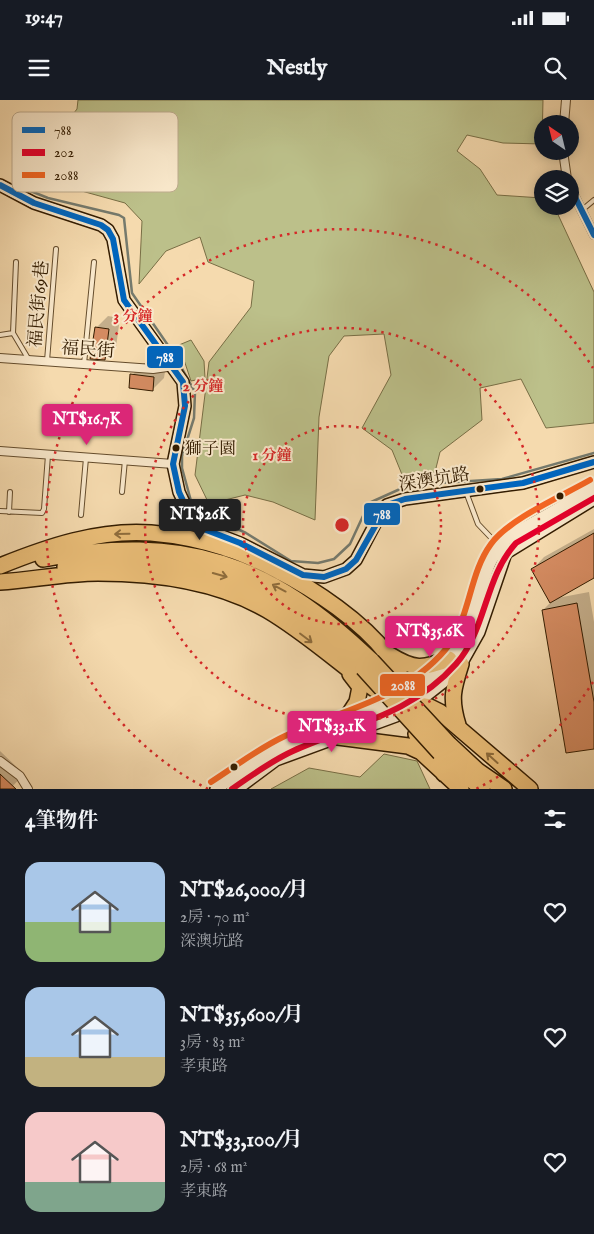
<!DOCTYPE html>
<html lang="zh-TW">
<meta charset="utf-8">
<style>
:root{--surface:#171b24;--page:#20242c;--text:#f1f3f6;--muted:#9ea1a6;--accent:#db2777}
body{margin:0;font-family:"IM FELL English","Noto Serif TC",serif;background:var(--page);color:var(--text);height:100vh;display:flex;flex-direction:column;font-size:19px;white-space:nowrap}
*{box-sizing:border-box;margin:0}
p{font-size:16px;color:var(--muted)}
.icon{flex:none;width:28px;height:28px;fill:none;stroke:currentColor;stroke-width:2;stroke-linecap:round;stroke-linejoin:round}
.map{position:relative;height:689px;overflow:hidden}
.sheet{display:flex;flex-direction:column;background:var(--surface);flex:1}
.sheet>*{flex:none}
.needle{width:32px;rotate:325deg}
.controls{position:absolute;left:534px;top:15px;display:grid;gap:10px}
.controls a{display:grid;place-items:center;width:45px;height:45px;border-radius:50%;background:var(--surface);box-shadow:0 2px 12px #0003;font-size:25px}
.price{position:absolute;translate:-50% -42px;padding:0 11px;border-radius:5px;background:var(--accent);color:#fff;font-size:16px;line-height:32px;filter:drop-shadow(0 1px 2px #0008)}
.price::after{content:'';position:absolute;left:50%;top:30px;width:15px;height:11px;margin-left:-8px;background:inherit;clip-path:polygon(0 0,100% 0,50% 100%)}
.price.current{background:#222;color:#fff}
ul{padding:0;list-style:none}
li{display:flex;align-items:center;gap:15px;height:125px;padding:0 25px}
li span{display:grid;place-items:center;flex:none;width:140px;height:100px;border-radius:15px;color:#555}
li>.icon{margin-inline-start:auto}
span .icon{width:60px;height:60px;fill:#fffc;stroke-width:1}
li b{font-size:21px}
h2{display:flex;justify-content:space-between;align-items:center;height:60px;padding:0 25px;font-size:21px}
.status{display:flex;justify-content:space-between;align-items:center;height:35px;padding:0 25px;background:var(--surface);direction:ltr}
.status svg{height:14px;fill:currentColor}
header{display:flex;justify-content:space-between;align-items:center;height:65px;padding:0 25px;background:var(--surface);font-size:22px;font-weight:700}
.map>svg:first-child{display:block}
.green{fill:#bcc08a;stroke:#786e45}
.shadow{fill:#0003}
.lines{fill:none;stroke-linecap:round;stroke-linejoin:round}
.stream{stroke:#757a6d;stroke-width:2.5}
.building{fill:#d48b61;stroke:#331c00}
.lane-casing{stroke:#644c2c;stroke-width:6}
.street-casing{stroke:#644c2c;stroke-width:10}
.secondary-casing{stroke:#331c00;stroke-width:14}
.highway-casing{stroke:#331c00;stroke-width:18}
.lane{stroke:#f8e7ca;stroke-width:4}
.street{stroke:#f8e7ca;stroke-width:8}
.secondary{stroke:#f8e7ca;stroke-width:11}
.highway{stroke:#eabd77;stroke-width:15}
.highway-bridge-casing{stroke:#331c00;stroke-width:18;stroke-linecap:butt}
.highway-bridge{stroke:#eabd77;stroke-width:15}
.bus-1-casing{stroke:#f8e7ca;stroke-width:10}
.bus-2-casing{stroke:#f8e7ca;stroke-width:10}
.bus-3-casing{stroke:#f8e7ca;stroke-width:10}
.bus-1{stroke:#0065bd;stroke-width:6}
.bus-2{stroke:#e4002b;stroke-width:6}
.bus-3{stroke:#f26522;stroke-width:6}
.oneway{stroke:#8e6c3c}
.ring{fill:none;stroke:#d62828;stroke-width:2.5;stroke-dasharray:2.5 5}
.bus-dot{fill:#331c00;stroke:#f8e7ca;stroke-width:2}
.labels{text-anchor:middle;stroke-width:4;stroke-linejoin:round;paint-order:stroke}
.bus-label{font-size:17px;fill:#331c00;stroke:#f8e7ca;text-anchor:start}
.street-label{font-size:18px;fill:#331c00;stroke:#f8e7ca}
.key{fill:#f8e7ca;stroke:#bdaa8d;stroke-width:1}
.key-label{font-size:14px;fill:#331c00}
.centre{fill:#d62828;stroke:#f8e7ca;stroke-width:2.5}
.ring-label{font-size:15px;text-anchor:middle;font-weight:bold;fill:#d62828;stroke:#f8e7ca;stroke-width:4;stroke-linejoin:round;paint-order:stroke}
.line-badge{stroke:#f8e7ca;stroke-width:2}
.badge-label{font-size:14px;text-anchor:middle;font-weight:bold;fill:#fff}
</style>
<div class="status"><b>19:47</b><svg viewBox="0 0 49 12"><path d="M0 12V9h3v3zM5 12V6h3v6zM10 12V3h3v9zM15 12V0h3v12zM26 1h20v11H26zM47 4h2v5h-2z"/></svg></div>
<header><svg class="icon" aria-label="menu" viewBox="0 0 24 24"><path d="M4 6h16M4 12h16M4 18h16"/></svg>Nestly<svg class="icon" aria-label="search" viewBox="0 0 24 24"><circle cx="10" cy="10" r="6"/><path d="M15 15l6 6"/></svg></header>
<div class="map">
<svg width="594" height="689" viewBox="0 0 594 689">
<rect width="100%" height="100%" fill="#f5daae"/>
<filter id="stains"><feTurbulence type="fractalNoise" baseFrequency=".004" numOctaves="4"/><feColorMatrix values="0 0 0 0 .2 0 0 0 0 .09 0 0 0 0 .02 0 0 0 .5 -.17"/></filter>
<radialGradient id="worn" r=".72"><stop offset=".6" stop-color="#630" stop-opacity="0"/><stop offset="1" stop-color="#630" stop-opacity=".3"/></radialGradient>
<path class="green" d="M78,0H543L542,44L503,43L467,35L457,51L480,69L497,95L542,98V106H554L594,192V323L546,328L521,279L480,288L482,320L440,352L435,372L403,377L392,350L362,328L391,275L384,234L344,236L329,256L319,317L315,420L273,402L245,395L209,404L195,375L209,262L251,207L254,181L208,162L200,137L166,151L139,184L142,121L125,103L49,82L28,72L77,9Z
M191,240L204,261L205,278L191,281L179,245Z
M384,654L417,661L430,689H271L309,668L360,677Z"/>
<path class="shadow" d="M108,216L120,218L116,247L104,259L96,228Z
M144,263L166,265L164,278L152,290L132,275Z
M594,429V477L557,498L589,492L594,522V647L543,510L551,502L533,469L544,457Z
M0,651L24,674L10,689H3L0,687Z"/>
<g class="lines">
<path class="stream" d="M23,88L48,98L119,115L124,118L132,193L174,254L195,292L194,318L182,356V368L191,401L203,413L246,433L291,461L318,463L334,459L350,444L369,403L409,385L502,379L594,353"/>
</g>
<path class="building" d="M95,227L109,229L105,260L90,259Z
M130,274L154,277L153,291L129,288Z
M594,433V478L550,503L531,469Z
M577,503L594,602V649L566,653L542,510Z
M0,674L16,689H0Z"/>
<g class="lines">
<defs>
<path id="lane" d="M582,110L594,100
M16,162L13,233L29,260
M0,235L13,233
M47,261L56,149
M84,264L94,162
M122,392L125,360
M466,392L478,424L499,446
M0,411L42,413L44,409L48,355
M9,412L10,392
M81,415L86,358"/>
<path id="street" d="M564,24L566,0
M563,51L567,79
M570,87L594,135
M0,258L153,269L174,266
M0,351L173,364
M0,661L20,676L28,689"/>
<path id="secondary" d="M0,85L34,103L101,125L108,130L113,139L124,200L183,282L185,306L173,364L179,392L186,407L201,428L240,443L303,475L324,477L346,469L356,460L382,411L387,405L405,399L523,383L594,362
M216,689C236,676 255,661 276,650C313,631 355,621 392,603C412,593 434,575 449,559C484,525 473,467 510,436L594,388
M237,689L276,660L404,613L442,583L461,564L479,532L506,453L594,399"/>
<path id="highway" d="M43,459C184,433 269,462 372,561
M0,466C47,447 99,429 151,433C175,435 201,440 225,448C279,464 410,539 406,603L430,607L440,612L530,689
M65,467C192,445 272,483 363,568
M0,482C32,480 66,473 98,473C155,473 217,481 267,510C308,534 344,568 383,595
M390,555C414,570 423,569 449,559
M344,622L357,602L360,587L350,574
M458,625C450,599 453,589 461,564
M416,634L444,674
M338,637L408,646L421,652L461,689
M449,644L478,671L504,689
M440,653L482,689"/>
</defs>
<use href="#lane" class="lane-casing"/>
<use href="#street" class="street-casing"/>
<use href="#secondary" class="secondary-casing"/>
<use href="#highway" class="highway-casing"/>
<use href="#lane" class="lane"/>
<use href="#street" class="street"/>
<use href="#secondary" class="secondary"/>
<use href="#highway" class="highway"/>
<defs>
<path id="highway-bridge" d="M372,561L449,644
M363,568L440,653"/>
</defs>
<use href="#highway-bridge" class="highway-bridge-casing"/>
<use href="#highway-bridge" class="highway-bridge"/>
<defs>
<path id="bus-1" d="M0,85L34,103L101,125L108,130L113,139L124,200L183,282L185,306L173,364L179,392L186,407L201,428L240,443L303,475L324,477L346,469L356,460L387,405L405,399L523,383L594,362
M570,87L594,135"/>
<path id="bus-2" d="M232,689C252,675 271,661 293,651C351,625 412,614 456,564C487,529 484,478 516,443L594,398"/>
<path id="bus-3" d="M211,682C236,666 259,648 285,636C334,613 387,603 428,567C442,555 454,542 460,525C471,498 474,467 491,444C509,419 562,396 590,380"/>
</defs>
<use href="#bus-1" class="bus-1-casing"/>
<use href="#bus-2" class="bus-2-casing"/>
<use href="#bus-3" class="bus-3-casing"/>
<use href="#bus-1" class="bus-1"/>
<use href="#bus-2" class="bus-2"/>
<use href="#bus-3" class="bus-3"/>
</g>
<defs><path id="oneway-shaft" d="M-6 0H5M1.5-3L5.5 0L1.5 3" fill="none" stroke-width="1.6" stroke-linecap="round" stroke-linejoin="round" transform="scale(1.25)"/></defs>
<g class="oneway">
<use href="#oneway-shaft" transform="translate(122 434) rotate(179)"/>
<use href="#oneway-shaft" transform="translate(220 475) rotate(16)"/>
<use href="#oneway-shaft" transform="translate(279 488) rotate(-152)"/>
<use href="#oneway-shaft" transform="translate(306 538) rotate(37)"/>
<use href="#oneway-shaft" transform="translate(492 658) rotate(-138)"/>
</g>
<g class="ring">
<circle cx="342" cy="425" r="99"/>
<circle cx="342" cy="425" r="197"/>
<path d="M593 582A296 296 0 0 1 476 689M208 689A296 296 0 1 1 593 268"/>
</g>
<g class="bus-dot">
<circle cx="176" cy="348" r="4.5"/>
<circle cx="480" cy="389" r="4.5"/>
<circle cx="560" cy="396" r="4.5"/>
<circle cx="234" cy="667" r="4.5"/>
</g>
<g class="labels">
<g class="bus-label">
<text x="185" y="354">獅子園</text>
</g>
<g class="street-label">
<text transform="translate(38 204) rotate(-85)" y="6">福民街69巷</text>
<text transform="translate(88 249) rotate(4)" y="6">福民街</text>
<text transform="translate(434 379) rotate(-9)" y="6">深澳坑路</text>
</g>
</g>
<rect x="12" y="12" width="166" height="80" rx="8" class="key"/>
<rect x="22" y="27" width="23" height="6" fill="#0065bd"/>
<rect x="22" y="49" width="23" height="7" fill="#e4002b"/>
<rect x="22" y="72" width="23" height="6" fill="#f26522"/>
<g class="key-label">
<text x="54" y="35">788</text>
<text x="54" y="57">202</text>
<text x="54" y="80">2088</text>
</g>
<circle cx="342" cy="425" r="8" class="centre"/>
<g class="ring-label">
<text x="133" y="221">3 分鐘</text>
<text x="203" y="291">2 分鐘</text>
<text x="272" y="360">1 分鐘</text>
</g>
<g class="line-badge">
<rect x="146" y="245" width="38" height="24" rx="5" fill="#0065bd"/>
<rect x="363" y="402" width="38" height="24" rx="5" fill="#0065bd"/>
<rect x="379" y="573" width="47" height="24" rx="5" fill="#f26522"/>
</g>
<g class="badge-label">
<text x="165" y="262">788</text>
<text x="382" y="419">788</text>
<text x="403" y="590">2088</text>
</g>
<rect width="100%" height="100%" filter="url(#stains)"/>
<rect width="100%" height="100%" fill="url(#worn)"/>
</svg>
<div class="controls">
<a><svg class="needle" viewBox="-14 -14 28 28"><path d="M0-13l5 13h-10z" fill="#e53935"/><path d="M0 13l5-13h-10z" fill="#9ea1a6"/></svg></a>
<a><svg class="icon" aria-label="layers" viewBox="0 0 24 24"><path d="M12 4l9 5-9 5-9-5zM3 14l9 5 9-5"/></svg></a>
</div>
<b class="price" style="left:87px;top:346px">NT$16.7K</b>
<b class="price current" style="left:200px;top:441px">NT$26K</b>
<b class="price" style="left:430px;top:558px">NT$35.6K</b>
<b class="price" style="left:332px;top:653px">NT$33.1K</b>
</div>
<section class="sheet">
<h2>4筆物件<svg class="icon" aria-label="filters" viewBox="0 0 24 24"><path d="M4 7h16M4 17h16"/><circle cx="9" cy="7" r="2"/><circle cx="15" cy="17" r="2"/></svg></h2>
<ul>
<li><span style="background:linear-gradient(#a9c7e8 60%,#8fb573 0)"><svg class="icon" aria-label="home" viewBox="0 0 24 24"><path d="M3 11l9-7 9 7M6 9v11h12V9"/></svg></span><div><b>NT$26,000/月</b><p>2房 · 70 m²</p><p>深澳坑路</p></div><svg class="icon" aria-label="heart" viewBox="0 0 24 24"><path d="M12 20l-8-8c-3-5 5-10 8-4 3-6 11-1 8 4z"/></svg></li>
<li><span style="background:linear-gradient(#a9c7e8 70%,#c2b280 0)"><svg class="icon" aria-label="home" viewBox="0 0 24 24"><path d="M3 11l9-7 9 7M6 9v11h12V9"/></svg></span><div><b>NT$35,600/月</b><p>3房 · 83 m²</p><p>孝東路</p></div><svg class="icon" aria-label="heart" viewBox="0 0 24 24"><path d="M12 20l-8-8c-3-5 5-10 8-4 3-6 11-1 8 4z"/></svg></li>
<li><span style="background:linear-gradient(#f6c9c9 70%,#7fa58c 0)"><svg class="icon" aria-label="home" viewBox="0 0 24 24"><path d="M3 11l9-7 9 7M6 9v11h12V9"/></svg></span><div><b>NT$33,100/月</b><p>2房 · 68 m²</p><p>孝東路</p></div><svg class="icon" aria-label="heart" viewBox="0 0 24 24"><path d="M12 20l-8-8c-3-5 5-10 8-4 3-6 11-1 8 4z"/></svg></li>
</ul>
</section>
